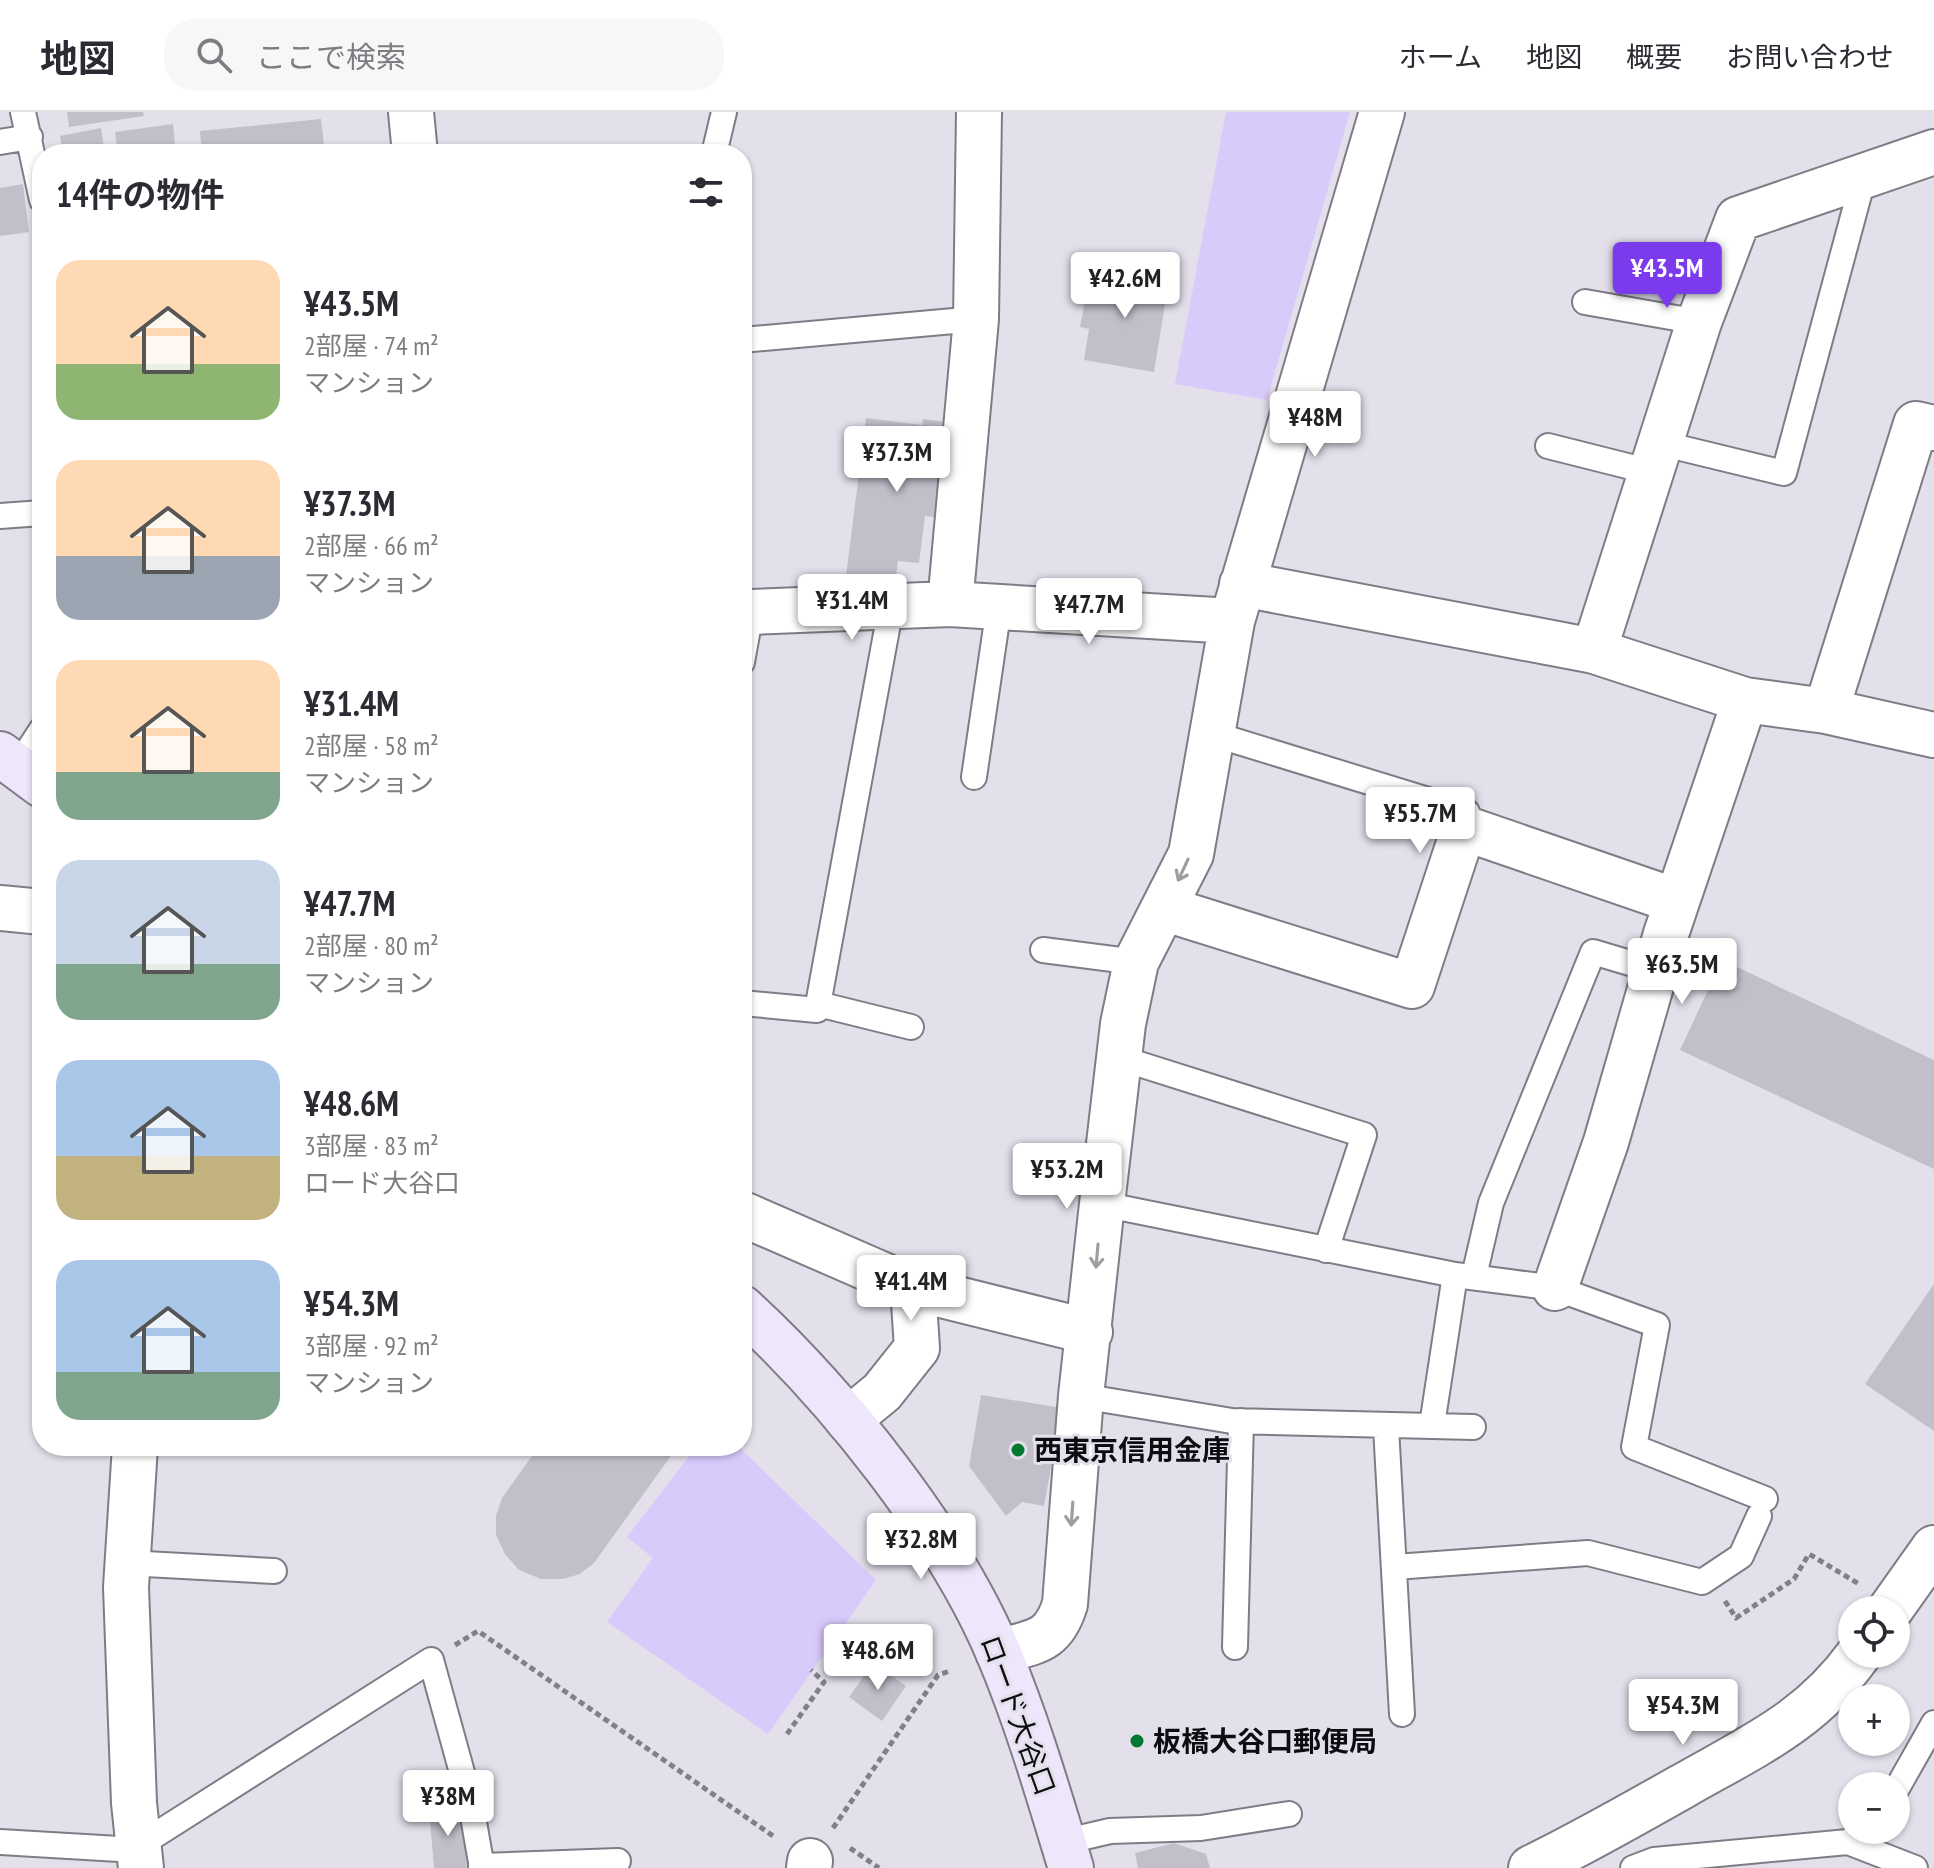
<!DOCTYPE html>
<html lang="ja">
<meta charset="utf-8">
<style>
:root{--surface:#fff;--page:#f7f7f7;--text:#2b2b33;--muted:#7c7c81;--line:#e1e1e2;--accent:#7c3aed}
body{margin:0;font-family:"PT Sans Narrow","Noto Sans JP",sans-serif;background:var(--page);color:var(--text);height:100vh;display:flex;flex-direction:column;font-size:30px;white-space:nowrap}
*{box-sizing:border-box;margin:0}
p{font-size:26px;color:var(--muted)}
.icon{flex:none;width:44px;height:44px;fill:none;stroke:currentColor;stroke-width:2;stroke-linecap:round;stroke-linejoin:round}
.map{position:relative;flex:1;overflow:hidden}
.sheet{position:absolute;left:32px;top:32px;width:720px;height:1312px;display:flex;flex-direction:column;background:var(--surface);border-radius:32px;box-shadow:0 2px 6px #0004}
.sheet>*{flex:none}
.fabs{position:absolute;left:1838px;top:1484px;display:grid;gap:16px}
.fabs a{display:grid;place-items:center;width:72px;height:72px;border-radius:50%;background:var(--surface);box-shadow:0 2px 6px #0004;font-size:40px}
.price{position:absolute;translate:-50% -68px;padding:0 18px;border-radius:8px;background:#fff;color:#222;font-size:26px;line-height:52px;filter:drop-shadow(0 2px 4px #0008)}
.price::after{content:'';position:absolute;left:50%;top:48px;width:24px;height:18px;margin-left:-12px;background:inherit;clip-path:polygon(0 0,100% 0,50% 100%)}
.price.on{background:var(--accent);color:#fff}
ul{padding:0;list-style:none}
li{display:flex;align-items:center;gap:24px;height:200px;padding:0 24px}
li span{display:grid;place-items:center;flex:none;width:224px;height:160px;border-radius:24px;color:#555}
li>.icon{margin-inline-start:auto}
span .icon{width:96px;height:96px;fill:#fffc;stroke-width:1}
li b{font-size:34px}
h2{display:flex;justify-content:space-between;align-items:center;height:96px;padding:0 24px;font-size:34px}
header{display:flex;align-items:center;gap:48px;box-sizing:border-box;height:112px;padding:0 40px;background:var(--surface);border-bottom:2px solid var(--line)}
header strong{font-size:38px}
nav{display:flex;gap:44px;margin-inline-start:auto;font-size:28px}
.search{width:560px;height:72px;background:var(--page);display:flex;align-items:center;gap:20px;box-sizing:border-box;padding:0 28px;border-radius:32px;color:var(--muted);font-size:30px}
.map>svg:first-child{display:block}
.green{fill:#d9cafc}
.building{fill:#c2bfcb}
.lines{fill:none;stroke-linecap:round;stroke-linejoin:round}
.lane-casing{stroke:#7f7c86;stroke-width:28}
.street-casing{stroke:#7f7c86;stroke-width:48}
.secondary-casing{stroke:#7f7c86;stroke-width:48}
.path{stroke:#817f87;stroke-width:5;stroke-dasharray:6 4;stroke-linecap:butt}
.lane{stroke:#fff;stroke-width:24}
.street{stroke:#fff;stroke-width:44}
.secondary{stroke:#eee7fc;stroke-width:44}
.oneway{stroke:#9e9e9f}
.poi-dot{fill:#00782f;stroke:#e3e0eb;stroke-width:3}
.labels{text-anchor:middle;stroke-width:6;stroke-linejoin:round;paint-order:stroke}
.poi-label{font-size:28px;font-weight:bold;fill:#0d0c10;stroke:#e3e0eb;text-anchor:start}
.street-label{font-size:28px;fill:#0d0c10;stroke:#e3e0eb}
</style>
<header>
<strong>地図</strong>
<div class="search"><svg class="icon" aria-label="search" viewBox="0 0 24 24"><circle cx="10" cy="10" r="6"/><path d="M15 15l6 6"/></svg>ここで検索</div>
<nav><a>ホーム</a><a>地図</a><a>概要</a><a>お問い合わせ</a></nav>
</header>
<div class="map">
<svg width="1934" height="1756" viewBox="0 0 1934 1756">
<rect width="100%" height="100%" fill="#e3e0eb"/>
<path class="green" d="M1226,0H1350L1267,288L1175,272Z
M697,1334H738L876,1468L768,1622L607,1510L653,1446L627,1425Z"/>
<path class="building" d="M67,0H143L144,4L69,15Z
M321,7L325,42H202L200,19Z
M173,12L176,42H118L115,20Z
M101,16L105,42H63L60,24Z
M23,72L29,120L0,124V76Z
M1098,156L1169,168L1154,260L1084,248L1089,217L1080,215L1086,183L1094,184Z
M866,306L922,313L923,307L953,311L942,406L925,404L919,451L898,449L895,470L846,464Z
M1722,848L1934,948V1057L1680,938Z
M1934,1172V1319L1865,1272Z
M981,1283L1062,1296L1044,1394L1022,1390L1006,1404L969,1354Z
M539,1334H678L594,1451L580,1462L563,1467H541L519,1458L505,1442L496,1423V1404L502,1386Z
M896,1524L915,1538L898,1563L878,1549Z
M873,1551L906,1574L882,1609L849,1585Z
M463,1695L467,1756H434L429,1697Z
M1174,1731L1206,1742L1210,1756H1138L1135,1741Z"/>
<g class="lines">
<defs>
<path id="lane" d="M23,0L42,88
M0,30L30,25
M714,42L724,0
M1585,190L1699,210
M742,228L976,207
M1660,331L1784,361L1864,64
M1548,334L1651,360
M0,404L42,401
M742,501L751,500L742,550
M1213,622L1467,700L1464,716
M17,655L42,617
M974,665L999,495
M1043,838L1136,850
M742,891L817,898L891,495
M818,892L911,915
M1120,946L1364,1023L1326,1138
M1102,1092L1455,1163L1555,1176L1657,1213L1634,1335L1765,1387
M1474,1164L1491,1091L1593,840L1657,859
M1081,1284L1232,1309L1473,1315
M1432,1313L1455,1163
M1386,1315L1402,1602
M127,1451L274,1459
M1395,1455L1588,1441L1702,1470L1741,1444L1759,1404
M1235,1535L1241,1309
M1896,1678L1934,1611
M0,1730L119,1737L138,1734L431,1548L471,1693L482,1756
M1063,1730L1110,1719L1201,1716L1289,1702
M1848,1730L1915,1756
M481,1754L618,1749
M1633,1756L1654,1748L1848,1730L1863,1718"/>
<path id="street" d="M411,0L415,42
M1242,472L1594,539L1745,588L1826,599L1934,623
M950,492L976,207L979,0
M751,500L950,492L1232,509
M1594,539L1699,210L1738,107L1934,40
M1826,599L1916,312L1934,316
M0,796L42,800
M1166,797L1412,874L1464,716L1676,789
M742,1109L745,1103L913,1176L1090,1220
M1555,1176L1606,1030L1666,822L1745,588
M848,1308L882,1280L917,1236L913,1176
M135,1334L126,1475L134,1691L141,1756
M1890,1498L1934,1436
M998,1540C1035,1529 1053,1531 1065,1492L1081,1284L1102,1092L1123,912L1136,850L1191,742L1232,509L1382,0
M809,1756L810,1749
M1531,1756C1583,1731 1633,1702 1683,1674C1753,1634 1811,1609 1859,1542"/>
<path id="secondary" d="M0,642L42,673
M742,1196C837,1283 949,1423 999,1542C1028,1611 1049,1684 1071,1756"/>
</defs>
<use href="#lane" class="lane-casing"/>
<use href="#street" class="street-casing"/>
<use href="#secondary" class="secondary-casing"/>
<path class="path" d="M1725,1489L1736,1506L1794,1467L1809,1442L1859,1472
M455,1533L478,1519L776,1726
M787,1622L824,1570L811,1558
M833,1716L938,1563L950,1559
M850,1736L879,1756"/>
<use href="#lane" class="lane"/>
<use href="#street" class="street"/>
<use href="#secondary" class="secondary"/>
</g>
<defs><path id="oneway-shaft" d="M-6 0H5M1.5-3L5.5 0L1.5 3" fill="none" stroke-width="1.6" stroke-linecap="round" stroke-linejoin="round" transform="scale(2)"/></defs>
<g class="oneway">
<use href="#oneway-shaft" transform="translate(1183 758) rotate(115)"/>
<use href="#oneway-shaft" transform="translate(1097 1144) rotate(95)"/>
<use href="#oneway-shaft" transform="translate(1072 1402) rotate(94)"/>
</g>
<g class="poi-dot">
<circle cx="1018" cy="1338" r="8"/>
<circle cx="1137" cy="1629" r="8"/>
</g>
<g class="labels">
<g class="poi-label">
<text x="1034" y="1348">西東京信用金庫</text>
<text x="1153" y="1639">板橋大谷口郵便局</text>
</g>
<g class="street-label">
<text transform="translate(1018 1603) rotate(70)" y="10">ロード大谷口</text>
</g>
</g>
</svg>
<div class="fabs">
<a><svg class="icon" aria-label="locate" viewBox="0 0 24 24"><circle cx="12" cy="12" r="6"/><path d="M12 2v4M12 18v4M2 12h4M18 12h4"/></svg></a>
<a>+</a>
<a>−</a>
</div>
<b class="price on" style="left:1667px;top:198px">¥43.5M</b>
<b class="price" style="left:1125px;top:208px">¥42.6M</b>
<b class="price" style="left:1315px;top:347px">¥48M</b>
<b class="price" style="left:897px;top:382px">¥37.3M</b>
<b class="price" style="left:852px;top:530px">¥31.4M</b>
<b class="price" style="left:1089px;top:534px">¥47.7M</b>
<b class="price" style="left:1420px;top:743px">¥55.7M</b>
<b class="price" style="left:1682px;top:894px">¥63.5M</b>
<b class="price" style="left:1067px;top:1099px">¥53.2M</b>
<b class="price" style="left:911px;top:1211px">¥41.4M</b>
<b class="price" style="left:921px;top:1469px">¥32.8M</b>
<b class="price" style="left:878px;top:1580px">¥48.6M</b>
<b class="price" style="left:1683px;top:1635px">¥54.3M</b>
<b class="price" style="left:448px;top:1726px">¥38M</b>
<section class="sheet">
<h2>14件の物件<svg class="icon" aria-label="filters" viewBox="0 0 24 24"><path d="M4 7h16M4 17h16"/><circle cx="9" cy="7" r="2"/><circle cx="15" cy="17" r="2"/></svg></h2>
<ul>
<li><span style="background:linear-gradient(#ffd9b3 65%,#8fb573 0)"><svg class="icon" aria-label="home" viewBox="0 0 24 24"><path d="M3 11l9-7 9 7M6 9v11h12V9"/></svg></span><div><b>¥43.5M</b><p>2部屋 · 74 m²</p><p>マンション</p></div></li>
<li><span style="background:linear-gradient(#ffd9b3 60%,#9aa5b1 0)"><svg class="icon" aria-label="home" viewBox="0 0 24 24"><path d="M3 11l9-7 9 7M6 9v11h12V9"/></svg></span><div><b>¥37.3M</b><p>2部屋 · 66 m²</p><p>マンション</p></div></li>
<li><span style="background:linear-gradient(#ffd9b3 70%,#7fa58c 0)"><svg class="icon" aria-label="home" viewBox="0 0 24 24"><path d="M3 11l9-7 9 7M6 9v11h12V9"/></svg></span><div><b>¥31.4M</b><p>2部屋 · 58 m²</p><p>マンション</p></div></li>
<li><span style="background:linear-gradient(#c9d6e8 65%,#7fa58c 0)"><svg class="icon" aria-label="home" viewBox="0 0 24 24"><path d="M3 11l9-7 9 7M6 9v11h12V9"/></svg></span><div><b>¥47.7M</b><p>2部屋 · 80 m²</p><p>マンション</p></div></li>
<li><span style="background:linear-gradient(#a9c7e8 60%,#c2b280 0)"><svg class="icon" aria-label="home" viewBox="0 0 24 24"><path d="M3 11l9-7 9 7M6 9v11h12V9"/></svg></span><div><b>¥48.6M</b><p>3部屋 · 83 m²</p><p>ロード大谷口</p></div></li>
<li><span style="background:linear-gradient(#a9c7e8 70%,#7fa58c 0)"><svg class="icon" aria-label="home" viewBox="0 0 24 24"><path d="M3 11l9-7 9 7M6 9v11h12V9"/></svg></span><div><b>¥54.3M</b><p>3部屋 · 92 m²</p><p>マンション</p></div></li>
</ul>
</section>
</div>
